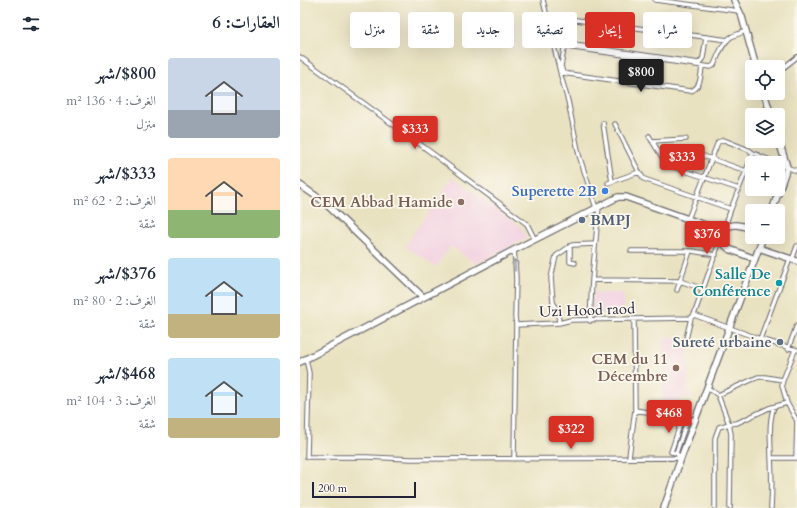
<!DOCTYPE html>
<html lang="ar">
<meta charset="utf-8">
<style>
:root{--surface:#fff;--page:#f6f6f7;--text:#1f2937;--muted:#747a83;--accent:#d93025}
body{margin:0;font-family:Cardo,Amiri,serif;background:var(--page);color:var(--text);direction:rtl;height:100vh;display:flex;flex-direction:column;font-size:15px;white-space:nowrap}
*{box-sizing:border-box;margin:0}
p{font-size:13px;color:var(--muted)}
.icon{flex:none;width:22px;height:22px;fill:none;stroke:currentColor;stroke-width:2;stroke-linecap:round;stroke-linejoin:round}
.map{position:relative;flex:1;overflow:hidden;direction:ltr}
.panel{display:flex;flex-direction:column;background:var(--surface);width:300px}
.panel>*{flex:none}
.top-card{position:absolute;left:12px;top:12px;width:380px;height:36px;direction:rtl;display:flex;gap:8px}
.buttons{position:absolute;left:445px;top:60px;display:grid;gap:8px}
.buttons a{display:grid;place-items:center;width:40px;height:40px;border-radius:4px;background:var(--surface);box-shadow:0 4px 16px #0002;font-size:20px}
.scale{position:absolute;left:12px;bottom:10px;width:104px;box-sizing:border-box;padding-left:4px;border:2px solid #22223b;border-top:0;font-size:11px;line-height:14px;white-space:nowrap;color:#22223b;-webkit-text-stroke:3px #fbf7ec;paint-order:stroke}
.price{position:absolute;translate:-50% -34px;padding:0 9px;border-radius:4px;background:var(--accent);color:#fff;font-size:13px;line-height:26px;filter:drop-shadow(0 1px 2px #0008)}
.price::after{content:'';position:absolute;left:50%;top:24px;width:12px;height:9px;margin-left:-6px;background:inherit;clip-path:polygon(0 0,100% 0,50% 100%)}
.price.selected{background:#222;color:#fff}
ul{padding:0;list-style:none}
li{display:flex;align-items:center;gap:12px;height:100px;padding:0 20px}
li span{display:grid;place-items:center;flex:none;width:112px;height:80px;border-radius:4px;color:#555}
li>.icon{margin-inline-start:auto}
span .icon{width:48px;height:48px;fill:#fffc;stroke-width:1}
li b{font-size:17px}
h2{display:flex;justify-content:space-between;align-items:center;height:48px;padding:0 20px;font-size:17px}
.tag{padding:0 14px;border-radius:4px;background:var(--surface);box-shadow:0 4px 16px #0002;font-size:14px;line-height:36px}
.tag.selected{background:var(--accent);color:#fff}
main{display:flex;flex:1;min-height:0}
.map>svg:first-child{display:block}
.built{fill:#f2cfe1}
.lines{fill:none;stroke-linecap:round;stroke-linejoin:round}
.street-casing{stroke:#68656a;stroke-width:5.5}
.secondary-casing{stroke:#68656a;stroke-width:8}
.street{stroke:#fff;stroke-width:3.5}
.secondary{stroke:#fff;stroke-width:5.5}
.oneway{stroke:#9c9ca7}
.shop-dot{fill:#3f7fe0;stroke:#fbf7ec;stroke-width:1.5}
.education-dot{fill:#8d6e63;stroke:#fbf7ec;stroke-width:1.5}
.service-dot{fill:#5c6f8a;stroke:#fbf7ec;stroke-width:1.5}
.culture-dot{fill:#0f9aa8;stroke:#fbf7ec;stroke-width:1.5}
.labels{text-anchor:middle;stroke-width:3.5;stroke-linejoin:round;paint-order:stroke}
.shop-label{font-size:15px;font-weight:bold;fill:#366cbe;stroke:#fbf7ec;text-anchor:end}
.education-label{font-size:15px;font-weight:bold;fill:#785e54;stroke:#fbf7ec;text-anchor:end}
.service-label{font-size:15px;font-weight:bold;fill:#4e5e75;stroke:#fbf7ec;text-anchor:start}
.culture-label{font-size:15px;font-weight:bold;fill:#0d838f;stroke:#fbf7ec;text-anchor:end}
.street-label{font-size:15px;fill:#22223b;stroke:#fbf7ec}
</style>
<main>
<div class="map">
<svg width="497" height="508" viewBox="0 0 497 508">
<rect width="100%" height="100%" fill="#fbf7ec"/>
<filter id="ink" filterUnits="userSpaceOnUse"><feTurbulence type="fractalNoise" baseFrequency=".025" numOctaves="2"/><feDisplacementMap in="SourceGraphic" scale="8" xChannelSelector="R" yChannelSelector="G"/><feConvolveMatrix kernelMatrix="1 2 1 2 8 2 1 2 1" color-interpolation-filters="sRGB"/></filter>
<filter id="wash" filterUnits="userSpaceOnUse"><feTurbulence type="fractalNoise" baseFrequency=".012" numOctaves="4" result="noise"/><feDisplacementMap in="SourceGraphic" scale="16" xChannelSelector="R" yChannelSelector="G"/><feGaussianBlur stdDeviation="0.9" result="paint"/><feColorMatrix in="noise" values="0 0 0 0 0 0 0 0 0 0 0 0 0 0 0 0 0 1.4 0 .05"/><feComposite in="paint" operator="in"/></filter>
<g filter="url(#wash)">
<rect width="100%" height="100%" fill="#e9e2c1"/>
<path class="built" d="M153,177L221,227L227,238L176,264L151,246L136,267L105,246Z
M293,293H324L323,313L296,314V320H291Z
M364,338L385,339V341L388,342V394H392V398L379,397L378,415L363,411Z"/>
</g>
<g filter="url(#ink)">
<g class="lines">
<defs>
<path id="street" d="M243,0L261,76L268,101L279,155L296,208
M355,0L439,11
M406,37L403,58L399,63L267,44L264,43L263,40L266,22L269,19L428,40
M0,57L113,139L227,224L235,240
M402,66C401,74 401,89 390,91L269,74L263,73L261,66L264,49L267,47L411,67L414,65C418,56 422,43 431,37C435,35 441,33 446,31
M478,72L497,57
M303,123L312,182
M315,124L339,172
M349,136L367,165L439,189
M352,141L386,139
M478,164L497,171
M366,165L392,152L446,171
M308,183L339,172L344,179L431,209
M388,219L418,142L424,140L449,150L453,153L477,163
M270,246V262L275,263
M214,250L215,261L216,279L215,317L216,325L259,323L271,320L391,318L394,315L460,339L497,350
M331,251H392L416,255
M492,260L497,246
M292,280L380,281L403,289
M377,290L390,251
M394,315L431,209L453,153
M290,321L292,280L299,206
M259,323L258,312L253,302L251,278L256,256L272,245L295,244
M386,339L391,318
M460,339L490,259
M488,349L497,325
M6,359L9,373L7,457H67L111,459L381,458
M408,388L418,395L429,424L431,434L430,508
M418,395L458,377H465L483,380
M487,403L482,385L483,380L495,350
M335,410L395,420
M376,453L371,452L381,422L386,424
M329,457L335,410L334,320
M381,458L376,453L386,424L391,419
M471,458H497
M496,458L497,421
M214,459L216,325
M415,508V438L419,427L429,424L437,423L469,408L487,403L497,421
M471,508C472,491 472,474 471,457C471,441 468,423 474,407"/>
<path id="secondary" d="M434,0L442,17L456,67
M464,93L471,115
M0,185L23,201L123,297
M472,211L487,167L478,138
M419,230L424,244L429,249L455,259
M459,248L497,261
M0,362L214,250L318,197H326L419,230C434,223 437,224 452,229
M364,508L381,458L463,237"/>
</defs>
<use href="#street" class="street-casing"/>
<use href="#secondary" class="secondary-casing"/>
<use href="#street" class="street"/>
<use href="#secondary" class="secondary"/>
</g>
<defs><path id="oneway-shaft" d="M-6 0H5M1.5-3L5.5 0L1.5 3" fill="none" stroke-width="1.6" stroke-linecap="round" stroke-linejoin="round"/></defs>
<use class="oneway" href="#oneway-shaft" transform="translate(215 265) rotate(-93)"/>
</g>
<circle class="shop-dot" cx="305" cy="191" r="4"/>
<g class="education-dot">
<circle cx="161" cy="202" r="4"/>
<circle cx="376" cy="368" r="4"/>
</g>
<g class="service-dot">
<circle cx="282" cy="220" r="4"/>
<circle cx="480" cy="342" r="4"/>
</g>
<circle class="culture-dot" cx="479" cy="283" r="4"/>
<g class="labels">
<g class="shop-label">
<text x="297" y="196">Superette 2B</text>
</g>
<g class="education-label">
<text x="153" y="207">CEM Abbad Hamide</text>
<text x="368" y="364">CEM du 11<tspan x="368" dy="17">Décembre</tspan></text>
</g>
<g class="service-label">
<text x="290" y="225">BMPJ</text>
<text x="472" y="347" text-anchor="end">Sureté urbaine</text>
</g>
<g class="culture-label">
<text x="471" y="279">Salle De<tspan x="471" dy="17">Conférence</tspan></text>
</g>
<g class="street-label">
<text transform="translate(287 310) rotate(-2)" y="5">Uzi Hood raod</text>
</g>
</g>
</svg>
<div class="buttons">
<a><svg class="icon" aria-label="locate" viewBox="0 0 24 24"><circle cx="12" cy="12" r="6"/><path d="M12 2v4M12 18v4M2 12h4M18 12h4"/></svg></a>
<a><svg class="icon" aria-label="layers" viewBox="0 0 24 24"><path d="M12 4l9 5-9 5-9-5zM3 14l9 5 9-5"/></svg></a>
<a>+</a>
<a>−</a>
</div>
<div class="scale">200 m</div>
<b class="price selected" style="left:341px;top:93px">$800</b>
<b class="price" style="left:115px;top:150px">$333</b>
<b class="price" style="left:382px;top:178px">$333</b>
<b class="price" style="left:407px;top:255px">$376</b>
<b class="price" style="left:369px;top:434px">$468</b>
<b class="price" style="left:271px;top:450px">$322</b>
<div class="top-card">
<a class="tag">شراء</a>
<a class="tag selected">إيجار</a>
<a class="tag">تصفية</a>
<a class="tag">جديد</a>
<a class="tag">شقة</a>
<a class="tag">منزل</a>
</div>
</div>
<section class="panel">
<h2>العقارات: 6<svg class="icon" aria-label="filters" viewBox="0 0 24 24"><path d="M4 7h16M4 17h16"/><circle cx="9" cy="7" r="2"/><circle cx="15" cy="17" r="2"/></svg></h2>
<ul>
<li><span style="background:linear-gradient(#c9d6e8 65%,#9aa5b1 0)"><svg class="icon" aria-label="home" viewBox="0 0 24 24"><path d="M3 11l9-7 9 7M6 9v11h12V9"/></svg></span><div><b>$800/شهر</b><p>الغرف: 4 · 136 m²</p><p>منزل</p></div></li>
<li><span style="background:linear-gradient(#ffd9b3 65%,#8fb573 0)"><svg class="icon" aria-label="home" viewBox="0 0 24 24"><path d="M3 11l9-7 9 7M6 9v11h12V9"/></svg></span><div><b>$333/شهر</b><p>الغرف: 2 · 62 m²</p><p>شقة</p></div></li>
<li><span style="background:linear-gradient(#bfe0f5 70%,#c2b280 0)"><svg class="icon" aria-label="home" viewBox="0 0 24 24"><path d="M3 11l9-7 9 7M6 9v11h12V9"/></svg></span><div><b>$376/شهر</b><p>الغرف: 2 · 80 m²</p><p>شقة</p></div></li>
<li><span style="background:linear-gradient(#bfe0f5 75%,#c2b280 0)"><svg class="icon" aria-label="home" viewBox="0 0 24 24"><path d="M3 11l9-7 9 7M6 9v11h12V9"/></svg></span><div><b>$468/شهر</b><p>الغرف: 3 · 104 m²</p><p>شقة</p></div></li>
</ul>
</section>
</main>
